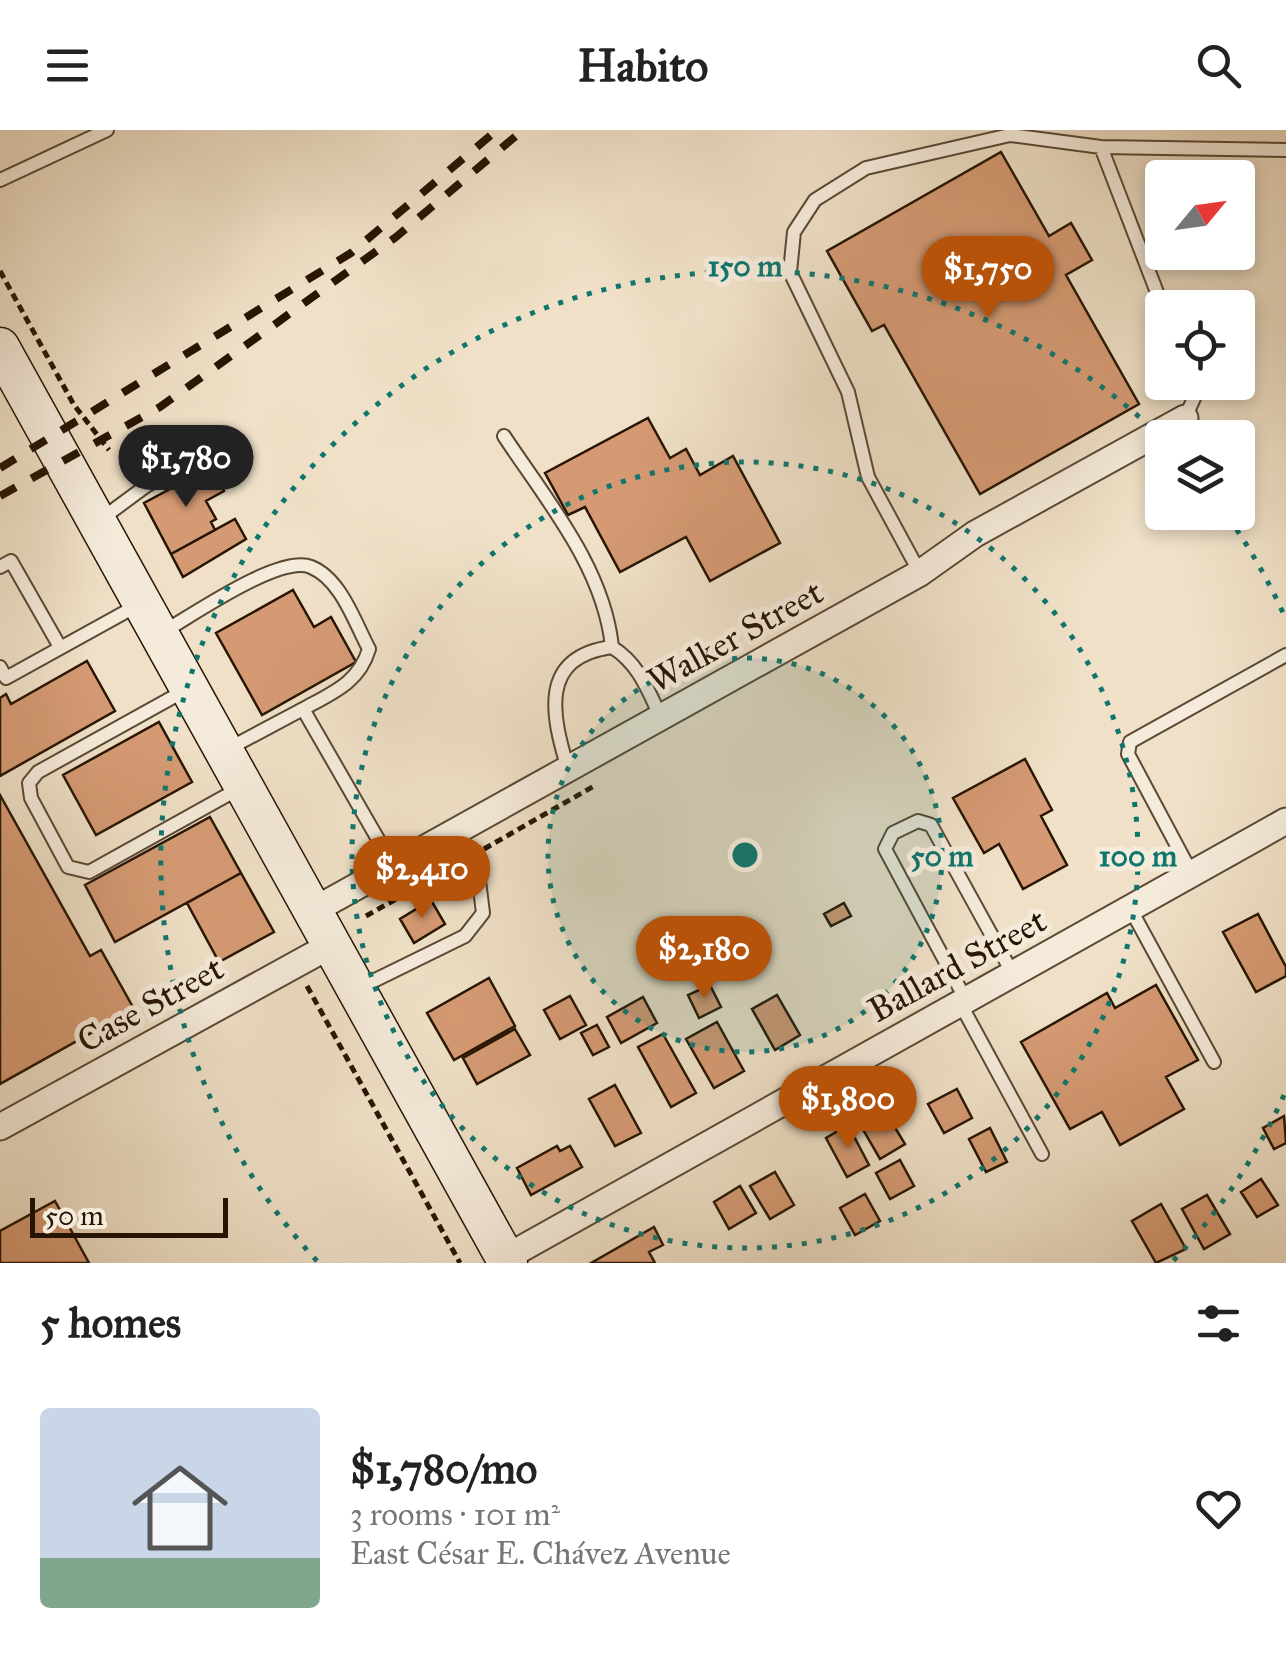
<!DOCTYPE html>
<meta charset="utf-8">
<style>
:root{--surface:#fff;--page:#f2f2f2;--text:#222;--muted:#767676;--line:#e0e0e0;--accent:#b45309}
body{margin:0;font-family:"IM FELL Great Primer",serif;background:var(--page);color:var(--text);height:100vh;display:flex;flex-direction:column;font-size:38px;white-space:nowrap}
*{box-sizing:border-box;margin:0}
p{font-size:32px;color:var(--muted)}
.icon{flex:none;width:55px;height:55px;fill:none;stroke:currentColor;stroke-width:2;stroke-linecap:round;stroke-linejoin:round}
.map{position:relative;height:1133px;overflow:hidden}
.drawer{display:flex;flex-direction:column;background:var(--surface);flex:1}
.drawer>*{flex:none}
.needle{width:65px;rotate:61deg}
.controls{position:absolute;left:1145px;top:30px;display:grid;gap:20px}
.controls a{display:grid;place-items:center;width:110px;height:110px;border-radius:10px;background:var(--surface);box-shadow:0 5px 15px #0003;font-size:50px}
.scale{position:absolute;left:30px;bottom:25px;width:198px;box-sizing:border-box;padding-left:10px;border:5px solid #271503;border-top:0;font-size:28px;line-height:35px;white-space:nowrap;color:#271503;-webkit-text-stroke:8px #f5ebdb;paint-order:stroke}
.price{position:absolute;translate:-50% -85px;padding:0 22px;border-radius:35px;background:var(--accent);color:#fff;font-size:32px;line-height:65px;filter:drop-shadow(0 2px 5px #0008)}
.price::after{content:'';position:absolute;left:50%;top:60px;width:30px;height:22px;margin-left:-15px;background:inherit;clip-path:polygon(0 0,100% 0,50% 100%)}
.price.active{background:#222;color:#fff}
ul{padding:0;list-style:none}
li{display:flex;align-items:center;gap:30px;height:250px;padding:0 40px}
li+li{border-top:2px solid var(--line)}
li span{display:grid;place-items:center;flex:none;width:280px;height:200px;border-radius:10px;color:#555}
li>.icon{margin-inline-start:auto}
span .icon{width:120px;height:120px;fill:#fffc;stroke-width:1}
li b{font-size:42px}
h2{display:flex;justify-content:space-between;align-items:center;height:120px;padding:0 40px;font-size:42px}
header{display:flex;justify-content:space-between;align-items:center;height:130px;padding:0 40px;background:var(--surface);font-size:45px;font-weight:700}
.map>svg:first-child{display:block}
.building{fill:#d59a73;stroke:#271503;stroke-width:2.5}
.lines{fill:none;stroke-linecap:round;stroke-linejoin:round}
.lane-casing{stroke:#594834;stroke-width:16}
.street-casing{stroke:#594834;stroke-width:29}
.secondary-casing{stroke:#271503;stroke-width:41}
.path{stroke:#271503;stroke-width:5;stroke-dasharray:8 5;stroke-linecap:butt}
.lane{stroke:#f5ebdb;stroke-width:12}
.street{stroke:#f5ebdb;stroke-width:25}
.secondary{stroke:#f5ebdb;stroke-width:38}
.rail{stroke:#271503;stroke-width:8;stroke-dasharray:18 18;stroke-linecap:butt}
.ring{fill:none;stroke:#0f766e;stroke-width:5;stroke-dasharray:5 10}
.labels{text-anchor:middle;stroke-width:10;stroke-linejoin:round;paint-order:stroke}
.street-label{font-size:35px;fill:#271503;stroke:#f5ebdb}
.centre{fill:#0f766e;stroke:#f5ebdb;stroke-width:5}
.ring-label{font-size:30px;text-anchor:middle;font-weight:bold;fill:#0f766e;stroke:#f5ebdb;stroke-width:10;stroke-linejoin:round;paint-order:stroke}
</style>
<header><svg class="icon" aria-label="menu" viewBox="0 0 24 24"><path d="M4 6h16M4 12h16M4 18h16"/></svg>Habito<svg class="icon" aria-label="search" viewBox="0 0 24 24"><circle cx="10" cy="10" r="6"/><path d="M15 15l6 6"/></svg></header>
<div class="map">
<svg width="1286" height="1133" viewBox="0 0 1286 1133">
<rect width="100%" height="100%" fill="#efe0c7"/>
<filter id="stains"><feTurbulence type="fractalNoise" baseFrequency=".002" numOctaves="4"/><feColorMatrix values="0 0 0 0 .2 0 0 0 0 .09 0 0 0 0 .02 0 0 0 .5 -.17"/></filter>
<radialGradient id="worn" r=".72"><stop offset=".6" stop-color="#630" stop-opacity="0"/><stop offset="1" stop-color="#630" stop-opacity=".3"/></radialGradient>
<path class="building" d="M1001,22L1049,106L1071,93L1092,130L1066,145L1139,274L980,364L884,195L872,201L827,121Z
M648,288L670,328L686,319L700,345L733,326L780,413L710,451L686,407L620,442L585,377L568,385L545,343Z
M211,337L224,361L206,371L216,389L211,392L215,400L171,424L144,373Z
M235,389L246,409L183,447L171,424Z
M293,460L314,497L331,487L356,532L262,585L216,503Z
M87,531L115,581L0,646V568L6,564L11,574Z
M159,592L192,652L96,705L63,645Z
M1025,629L1052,680L1041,686L1067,735L1023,759L999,714L984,723L953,668Z
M0,665L90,826L101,820L134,879L0,954Z
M210,687L241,743L115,812L85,755Z
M241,743L274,802L219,832L187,773Z
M431,770L445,794L414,813L400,789Z
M844,773L851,786L831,796L824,784Z
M1258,784L1286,837V846L1256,862L1223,802Z
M489,848L515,896L454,930L427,883Z
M710,855L721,877L699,888L688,865Z
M1156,855L1198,930L1166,947L1184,979L1120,1015L1102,982L1070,999L1021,912L1107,863L1115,878Z
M777,865L800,905L775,920L752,879Z
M570,866L586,895L560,909L544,880Z
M643,867L657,893L621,913L607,887Z
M717,892L744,941L714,958L686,909Z
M597,895L609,917L593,925L581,903Z
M515,899L530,925L477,954L463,928Z
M663,904L696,963L671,977L638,917Z
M615,955L641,1003L615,1016L589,969Z
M957,959L972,988L944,1003L928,974Z
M882,976L905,1014L880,1029L858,991Z
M1284,986L1286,1013L1274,1019L1263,998Z
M848,995L869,1035L847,1047L826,1008Z
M990,998L1007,1032L986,1042L969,1009Z
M557,1016L560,1021L570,1016L582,1037L531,1065L517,1038Z
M900,1030L914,1056L890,1069L876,1043Z
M775,1042L794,1075L770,1089L750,1056Z
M1261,1049L1278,1075L1257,1087L1241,1062Z
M740,1056L756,1083L729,1099L714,1072Z
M865,1064L880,1091L855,1105L840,1078Z
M1207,1065L1230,1104L1204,1119L1182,1079Z
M55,1071L89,1133H0V1101Z
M1161,1074L1186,1119L1156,1133L1132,1091Z
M654,1097L663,1115L649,1122L655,1133H591Z"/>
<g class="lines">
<defs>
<path id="lane" d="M1101,17L1163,178
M0,50L107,0
M1185,288L1195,266L1192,252
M504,306C547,371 604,438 612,517
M100,390L146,356L227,312
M0,437L11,431L60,517
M920,443L868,347L848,262L790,142L794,102L815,70L866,38L1010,5L1101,17L1286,20
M163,502C193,485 280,424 311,437C341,449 355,493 369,519C359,553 332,563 303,579L394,737
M0,537L6,548L138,475
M184,561L38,642L29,653L31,668L68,737L89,742L240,658
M226,620L303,579
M568,639C552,586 538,527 612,517C639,534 648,560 661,588
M1192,744L1128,624L1130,612L1286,525
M1130,778L1214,932
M361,857L465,806L483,783L479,751L456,702
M966,870L885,719L893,703L918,691L931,695L1013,844
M960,873L1042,1024"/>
<path id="street" d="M316,779L920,443L975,404L1185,288
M0,997L335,813
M505,1128L1286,691"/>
<path id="secondary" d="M0,217L508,1133"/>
</defs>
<use href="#lane" class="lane-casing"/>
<use href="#street" class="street-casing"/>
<use href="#secondary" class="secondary-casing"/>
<path class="path" d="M0,141L74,275L109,320
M484,719L594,656
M366,786L453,737
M307,856L460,1133
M163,866L226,841"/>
<use href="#lane" class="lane"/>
<use href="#street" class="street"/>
<use href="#secondary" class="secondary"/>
<path class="rail" d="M0,338L351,123L497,0
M0,366L160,277L396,107L523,0"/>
</g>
<circle cx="745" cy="725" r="197" fill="#0f766e" fill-opacity=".12"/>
<g class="ring">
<circle cx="745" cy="725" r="197"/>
<circle cx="745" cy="725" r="393"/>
<path d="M1284 965A590 590 0 0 1 1173 1131M317 1131A590 590 0 0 1 1162 308M1228 387A590 590 0 0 1 1284 485"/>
</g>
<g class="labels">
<g class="street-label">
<text transform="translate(735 506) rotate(-29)" y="12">Walker Street</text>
<text transform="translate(957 835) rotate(-29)" y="12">Ballard Street</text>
<text transform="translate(150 874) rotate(-29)" y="12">Case Street</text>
</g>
</g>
<circle cx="745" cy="725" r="15" class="centre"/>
<g class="ring-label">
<text x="745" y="146">150 m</text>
<text x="942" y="736">50 m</text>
<text x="1138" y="736">100 m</text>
</g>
<rect width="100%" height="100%" filter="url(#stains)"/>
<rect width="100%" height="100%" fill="url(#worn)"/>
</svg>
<div class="controls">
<a><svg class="needle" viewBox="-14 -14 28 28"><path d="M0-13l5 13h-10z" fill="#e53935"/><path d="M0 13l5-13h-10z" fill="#767676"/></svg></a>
<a><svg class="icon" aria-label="locate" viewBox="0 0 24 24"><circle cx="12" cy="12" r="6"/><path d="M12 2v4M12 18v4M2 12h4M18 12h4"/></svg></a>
<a><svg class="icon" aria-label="layers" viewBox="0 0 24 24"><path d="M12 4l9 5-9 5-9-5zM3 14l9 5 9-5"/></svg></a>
</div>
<div class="scale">50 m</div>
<b class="price" style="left:988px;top:191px">$1,750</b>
<b class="price active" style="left:186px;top:380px">$1,780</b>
<b class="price" style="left:422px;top:791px">$2,410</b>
<b class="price" style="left:704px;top:871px">$2,180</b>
<b class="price" style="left:848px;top:1021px">$1,800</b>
</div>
<section class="drawer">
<h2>5 homes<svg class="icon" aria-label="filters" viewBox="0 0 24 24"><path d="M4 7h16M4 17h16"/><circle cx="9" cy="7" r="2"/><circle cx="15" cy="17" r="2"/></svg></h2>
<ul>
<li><span style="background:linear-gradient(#c9d6e8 75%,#7fa58c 0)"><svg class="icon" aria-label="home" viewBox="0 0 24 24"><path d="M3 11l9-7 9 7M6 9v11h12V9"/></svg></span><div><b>$1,780/mo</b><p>3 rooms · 101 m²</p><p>East César E. Chávez Avenue</p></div><svg class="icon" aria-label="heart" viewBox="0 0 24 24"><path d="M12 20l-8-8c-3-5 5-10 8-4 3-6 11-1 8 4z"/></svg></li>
</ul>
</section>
